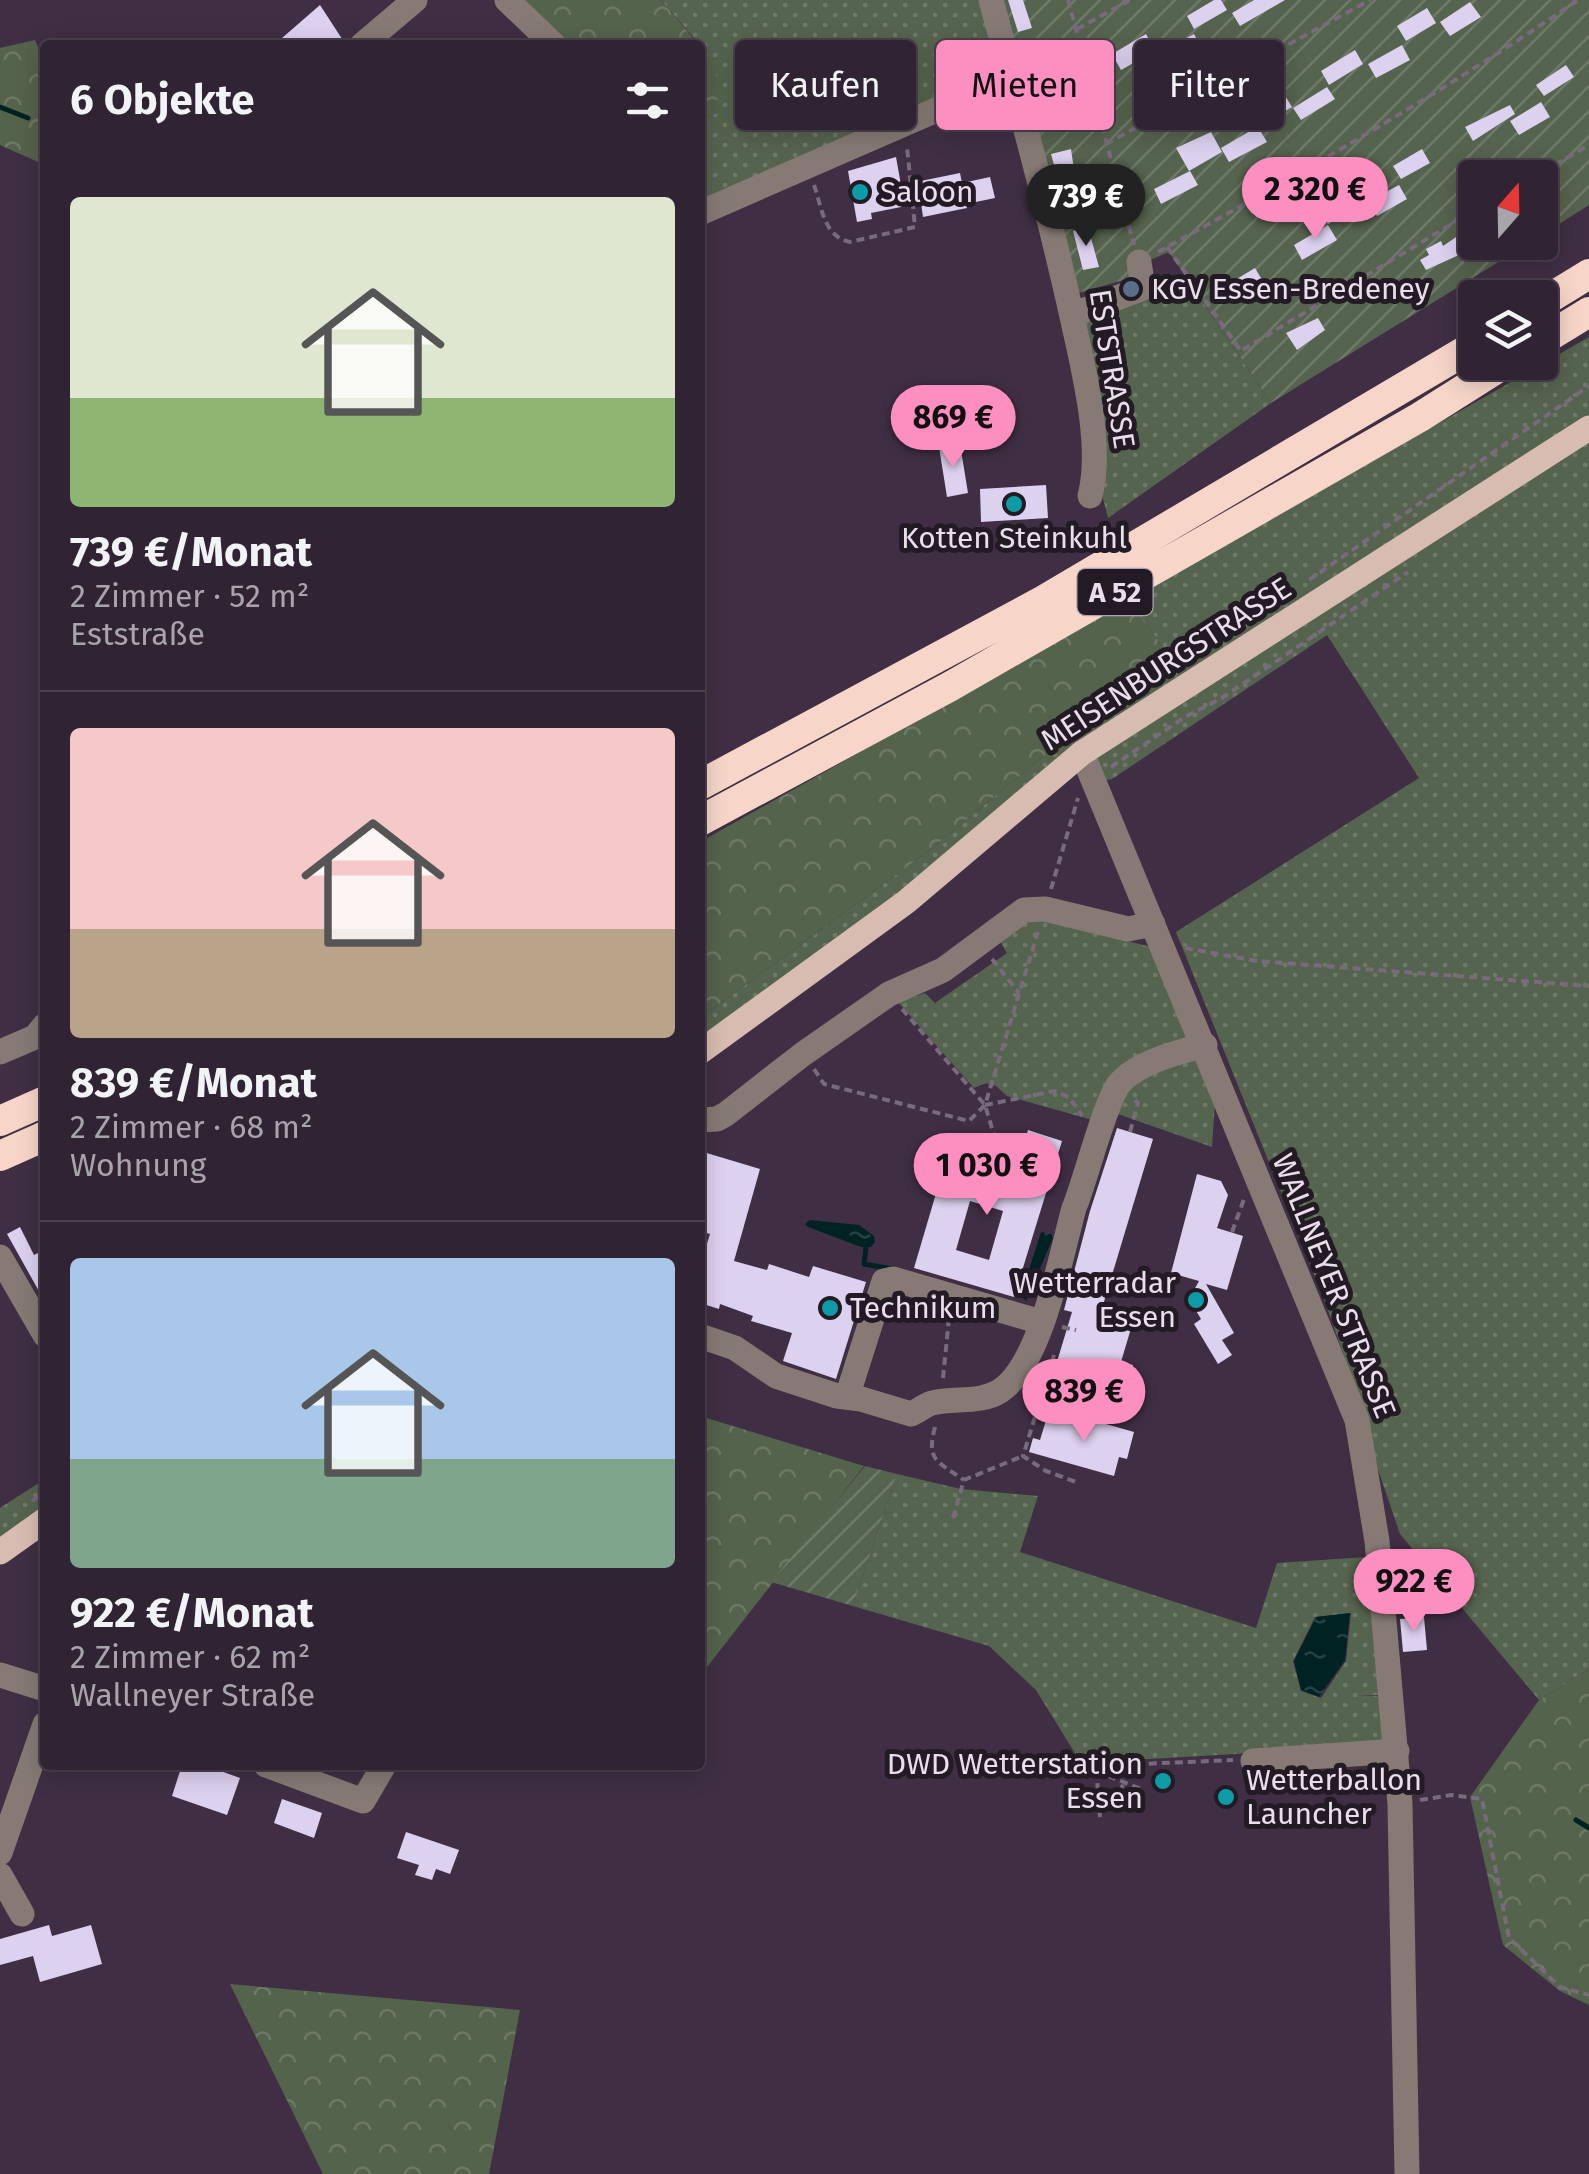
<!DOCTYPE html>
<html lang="de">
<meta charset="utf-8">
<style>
:root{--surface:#302333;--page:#3c2f3f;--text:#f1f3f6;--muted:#a8a4ac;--line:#4b404e;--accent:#fd8ec0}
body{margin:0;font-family:"Fira Sans",sans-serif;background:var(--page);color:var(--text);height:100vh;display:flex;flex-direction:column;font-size:38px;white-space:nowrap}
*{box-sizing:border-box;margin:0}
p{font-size:32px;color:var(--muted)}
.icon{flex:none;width:55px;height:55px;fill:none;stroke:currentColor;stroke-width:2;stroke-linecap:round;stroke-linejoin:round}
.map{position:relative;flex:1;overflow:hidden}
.panel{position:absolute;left:40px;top:40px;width:665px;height:1730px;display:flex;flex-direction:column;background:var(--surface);border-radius:10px;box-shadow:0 5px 25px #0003,0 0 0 2px var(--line)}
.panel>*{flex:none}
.top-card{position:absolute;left:735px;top:40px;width:702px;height:90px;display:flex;gap:20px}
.needle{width:65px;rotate:20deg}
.buttons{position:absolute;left:1458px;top:160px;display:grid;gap:20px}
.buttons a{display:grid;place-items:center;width:100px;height:100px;border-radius:10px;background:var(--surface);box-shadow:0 5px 25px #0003,0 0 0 2px var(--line);font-size:50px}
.price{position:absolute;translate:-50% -85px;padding:0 22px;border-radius:35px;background:var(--accent);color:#111;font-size:32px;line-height:65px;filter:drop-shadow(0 2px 5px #0008)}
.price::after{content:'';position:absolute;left:50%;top:60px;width:30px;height:22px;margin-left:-15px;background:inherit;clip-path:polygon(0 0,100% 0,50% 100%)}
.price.current{background:#222;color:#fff}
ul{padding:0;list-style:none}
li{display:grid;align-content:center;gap:20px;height:530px;padding:0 30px}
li+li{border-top:2px solid var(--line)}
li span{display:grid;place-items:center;height:310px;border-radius:10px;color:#555}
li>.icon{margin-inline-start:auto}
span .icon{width:180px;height:180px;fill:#fffc;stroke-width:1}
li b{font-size:42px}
h2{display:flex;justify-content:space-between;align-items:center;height:120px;padding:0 30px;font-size:42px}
.chip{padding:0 35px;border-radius:10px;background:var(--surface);box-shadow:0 5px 25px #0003,0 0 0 2px var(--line);font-size:35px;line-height:90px}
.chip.current{background:var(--accent);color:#111}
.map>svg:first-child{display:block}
.grass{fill:url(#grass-dots);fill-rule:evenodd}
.forest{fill:url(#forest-crowns)}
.garden{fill:url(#garden-furrows)}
.water{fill:url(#water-ripples)}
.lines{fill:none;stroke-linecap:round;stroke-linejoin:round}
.stream{stroke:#002223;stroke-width:5}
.building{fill:#dcd1ef;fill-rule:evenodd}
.path{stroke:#796a7c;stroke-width:4;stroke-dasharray:8 5;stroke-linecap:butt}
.minor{stroke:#877a74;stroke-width:25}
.major{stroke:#d8bcb1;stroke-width:25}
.highway{stroke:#f7d6c9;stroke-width:30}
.culture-dot{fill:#0f9aa8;stroke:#221b24;stroke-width:4}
.service-dot{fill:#5c6f8a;stroke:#221b24;stroke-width:4}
.labels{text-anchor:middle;stroke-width:10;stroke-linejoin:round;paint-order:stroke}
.shield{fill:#221b24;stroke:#ada4af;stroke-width:2.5}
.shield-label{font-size:28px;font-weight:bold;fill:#e9deeb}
.poi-label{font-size:30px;fill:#e9deeb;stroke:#221b24;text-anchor:start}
.street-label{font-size:30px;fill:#e9deeb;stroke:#221b24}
</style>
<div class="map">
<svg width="1589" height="2174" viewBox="0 0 1589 2174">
<defs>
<pattern id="grass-dots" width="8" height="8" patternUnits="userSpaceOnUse" patternTransform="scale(2.5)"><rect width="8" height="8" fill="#55644e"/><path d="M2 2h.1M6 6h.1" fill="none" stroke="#6d7a68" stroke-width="1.8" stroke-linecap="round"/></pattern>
<pattern id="forest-crowns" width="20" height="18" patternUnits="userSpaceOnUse" patternTransform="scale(2.5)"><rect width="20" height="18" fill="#54634c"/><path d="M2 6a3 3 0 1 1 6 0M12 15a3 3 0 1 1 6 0" fill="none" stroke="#6d7966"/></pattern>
<pattern id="garden-furrows" width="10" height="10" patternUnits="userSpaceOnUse" patternTransform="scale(2.5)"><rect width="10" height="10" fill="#55644e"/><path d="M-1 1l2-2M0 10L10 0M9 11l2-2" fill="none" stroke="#6d7a68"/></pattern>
<pattern id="water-ripples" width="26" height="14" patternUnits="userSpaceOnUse" patternTransform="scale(2.5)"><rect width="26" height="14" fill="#002223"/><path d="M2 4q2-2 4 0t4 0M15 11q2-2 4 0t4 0" fill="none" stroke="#254243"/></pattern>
</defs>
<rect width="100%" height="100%" fill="#402f44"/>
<path class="grass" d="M661,0H990L1011,77L700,212V122L718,112L700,45Z
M1189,282L1271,403L1108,518L1097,475L1074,325Z
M1589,337V1669L1539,1700L1400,1534L1369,1443L1352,1378L1321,1291L1176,932L1419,778L1327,635L1112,779L1102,781L1083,752L700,1049V1018L930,850L1076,729C1097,674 1119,677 1172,662L1131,600Z
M1039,918L1151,947L1216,1087L1212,1147L1115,1113L1096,1121L1007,1096L996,1086L986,1083L974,1088L898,1002L925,993L935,1003L1007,953L1000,941L1025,922Z
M897,1474L961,1489L1038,1496L1020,1552L1256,1628L1277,1563L1366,1557L1382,1695L1356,1696H1382L1385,1759L1252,1753L1081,1763L1036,1690L989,1646L853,1606ZM1351,1613L1346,1661L1321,1698L1301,1691L1293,1661L1315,1617Z
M45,1479V1517L0,1549V1508Z"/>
<path class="forest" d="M508,0H661L699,45H554Z
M35,40L45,64V165L0,145V48Z
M700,46L716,65L718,112L700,122Z
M1131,600L1172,662C1120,677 1097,674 1076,729L930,850L700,1018V842Z
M700,1416L864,1466L700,1676Z
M1589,1669V2005L1560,1991L1503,1945L1470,1797L1539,1700Z
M230,1984L520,2010L489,2174H323Z"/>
<path class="garden" d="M991,0H1589V205L1540,236V178H1475V242L1529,243L1271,403L1169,252L1143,263L1141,275L1068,296Z
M865,1466L897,1474L853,1606L771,1582Z"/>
<path class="water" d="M810,1220L859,1225L874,1236L875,1242L871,1247H861L808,1227L805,1224Z
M1041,1232L1051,1234L1053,1238L1026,1301L1021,1295Z
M1350,1613L1345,1660L1319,1697L1301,1690L1294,1661L1316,1617Z"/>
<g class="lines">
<path class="stream" d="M0,107L28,118
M866,1247L864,1264L892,1269
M1576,1820L1589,1828"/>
</g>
<path class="building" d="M1008,0H1023L1032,28L1018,32Z
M1214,0H1221L1227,10L1194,29L1187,16Z
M1254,0H1285L1240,26L1232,13Z
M1470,2L1481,17L1450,36L1440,22Z
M320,5L346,45H274Z
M1427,8L1436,23L1406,41L1397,26Z
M1146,34L1155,51L1121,70L1112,54Z
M1194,34L1202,49L1168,69L1158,54Z
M1402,45L1410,60L1376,78L1368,64Z
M1355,50L1363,64L1329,85L1321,71Z
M1566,65L1574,77L1544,96L1536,85Z
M1051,74L1061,110L1043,116L1033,80Z
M1327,87L1335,99L1301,120L1293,108Z
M1282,91L1292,107L1258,127L1267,142L1229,162L1221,148L1257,127L1247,108Z
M1541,102L1550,117L1519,135L1510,121Z
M1510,105L1515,114L1473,141L1465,127Z
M1211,132L1222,152L1189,171L1176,148Z
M1071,149L1077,190L1062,194L1051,154Z
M1422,149L1430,163L1401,179L1393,166Z
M896,157L901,185L960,173L962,183L990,177L995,198L966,204L967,208L923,217L921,203L871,213L872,219L857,222L848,171Z
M1190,171L1198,185L1161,204L1154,189Z
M1399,185L1407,199L1377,216L1369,201Z
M1355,190L1362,203L1328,224L1319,210Z
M1328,225L1337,240L1302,260L1294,245Z
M1088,227L1099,267L1083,270L1073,231Z
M1462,233L1472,249L1426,270L1420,260L1429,255L1426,249L1441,241L1443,246Z
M1255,268L1264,283L1228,303L1220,289Z
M1318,318L1325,330L1297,350L1286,333Z
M960,444L968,493L947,497L939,447Z
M1046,485L1048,518L981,522L980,489Z
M1117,1128L1153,1139L1103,1305L1135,1315L1121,1362L1133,1365L1124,1397L1053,1375L1072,1312L1064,1310L1090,1211Z
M1028,1130L1062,1141L1014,1297L914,1268L950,1146L983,1156L979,1173L1013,1184ZM970,1201L1003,1211L989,1260L956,1250Z
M700,1151L760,1169L734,1261L767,1270L769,1264L809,1277L813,1266L866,1282L836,1379L783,1361L792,1333L751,1321L753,1316L720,1304L719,1309L700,1303V1266L710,1234L700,1231Z
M1197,1174L1221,1181L1228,1195L1217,1228L1243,1236L1227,1290L1206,1284L1234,1333L1222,1340L1232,1355L1218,1364L1194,1324L1201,1319L1189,1299L1199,1281L1171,1273Z
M20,1227L34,1255L38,1253L45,1267V1302L7,1234Z
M1078,1416L1134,1432L1127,1459L1119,1457L1114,1476L1029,1452L1033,1438L1040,1440L1047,1417L1076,1425Z
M1424,1617L1427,1650L1403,1652L1400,1619Z
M182,1765H204L240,1778L227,1815L172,1796Z
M282,1799L322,1813L314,1838L274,1823Z
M406,1832L459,1850L450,1874L436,1869L432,1880L415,1875L419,1865L397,1858Z
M49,1925L52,1936L91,1925L102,1964L40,1982L33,1956L0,1965V1939Z"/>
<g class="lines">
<path class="path" d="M1068,0L1134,245
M1077,29L1130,0
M1106,144L1370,0
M1533,178L1589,145
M814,185C822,208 824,237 850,242L915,227L907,147
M1167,247L1241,351L1475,210
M1158,252C1300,174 1444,92 1578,0
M1309,580L1589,386
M1116,703L1144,681L1171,669
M1111,767L1185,717L1222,698L1408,572
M1051,889L1078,798
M1185,948L1257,961L1589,986
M992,959L1019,993
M902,1009L985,1105L1003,1165L998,1178
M814,1069L824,1084L969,1121L985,1105L1038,932
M985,1105L1055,1091L1070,1098L1082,1116
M1130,1132L1138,1103L1133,1098
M1232,1232L1244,1199
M1062,1327L1076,1330
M1054,1355L1023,1456L1046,1471L1076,1482
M943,1378L949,1318
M935,1427C926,1461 937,1461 964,1480
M32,1501L45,1492
M953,1518L964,1480L1023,1456
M1096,1771L1141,1789
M1120,1792L1124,1782
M1420,1800L1451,1795L1482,1799L1509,1938L1560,1987L1589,1995
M1100,1817L1096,1766L1233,1760"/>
<path class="minor" d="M507,0L554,45
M991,0C1020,107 1049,213 1073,321C1084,372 1103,446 1090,496
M362,45L415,0
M700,213L1012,77
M1072,315L1143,288L1139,262
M1082,753L1357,1420L1377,1541L1400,1804L1407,2174
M0,1052L35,1037L45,1025
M700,1120L717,1119L726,1114L803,1054L889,994L943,970L1024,910L1045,909L1128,929L1153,924
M1076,1203C1086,1177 1106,1100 1119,1084C1137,1062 1179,1052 1205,1045
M0,1257L45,1335
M700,1336L735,1348L776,1376L837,1396L861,1399L911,1414C918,1411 925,1405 932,1403C954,1397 979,1404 1000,1391C1041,1365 1061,1255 1074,1208
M847,1397L884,1281L893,1279L1041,1322
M0,1675L45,1689
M1253,1761L1397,1751
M266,1765L363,1801L384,1765
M0,1853L45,1724
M0,1875L22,1914"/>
<path class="major" d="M700,1052L906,902L1082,753L1589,428
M0,1552L45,1520"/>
<path class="highway" d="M1540,304L1589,274
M1540,342L1589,312
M700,785L1044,600L1475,345
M700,821L951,686L1420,417L1507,362
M0,1121L45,1101
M0,1156L45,1136"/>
</g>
<g class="culture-dot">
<circle cx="860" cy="192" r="10"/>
<circle cx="1014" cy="504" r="10"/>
<circle cx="1196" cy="1300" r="10"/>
<circle cx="830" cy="1308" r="10"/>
<circle cx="1163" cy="1781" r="10"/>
<circle cx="1226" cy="1797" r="10"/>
</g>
<circle class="service-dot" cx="1131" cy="289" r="10"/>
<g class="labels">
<rect class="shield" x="1077.5" y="569" width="75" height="46" rx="8"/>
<g class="shield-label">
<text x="1115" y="602">A 52</text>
</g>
<g class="poi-label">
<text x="880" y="202">Saloon</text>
<text x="1151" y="299">KGV Essen-Bredeney</text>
<text x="1014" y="548" text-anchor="middle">Kotten Steinkuhl</text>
<text x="1176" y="1293" text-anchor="end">Wetterradar<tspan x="1176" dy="34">Essen</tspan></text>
<text x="850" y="1318">Technikum</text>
<text x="1143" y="1774" text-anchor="end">DWD Wetterstation<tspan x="1143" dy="34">Essen</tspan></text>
<text x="1246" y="1790">Wetterballon<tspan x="1246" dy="34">Launcher</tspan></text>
</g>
<g class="street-label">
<text transform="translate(1112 369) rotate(81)" y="10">ESTSTRASSE</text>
<text transform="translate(1166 664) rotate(-33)" y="10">MEISENBURGSTRASSE</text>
<text transform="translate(1334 1286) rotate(68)" y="10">WALLNEYER STRASSE</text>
</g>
</g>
</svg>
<div class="buttons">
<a><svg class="needle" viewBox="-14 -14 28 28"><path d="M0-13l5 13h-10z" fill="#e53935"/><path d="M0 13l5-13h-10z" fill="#a8a4ac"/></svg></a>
<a><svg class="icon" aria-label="layers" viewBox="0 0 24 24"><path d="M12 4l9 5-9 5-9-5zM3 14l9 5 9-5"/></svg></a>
</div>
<b class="price" style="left:1315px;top:242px">2 320 €</b>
<b class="price current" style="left:1086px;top:249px">739 €</b>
<b class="price" style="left:953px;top:470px">869 €</b>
<b class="price" style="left:987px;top:1218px">1 030 €</b>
<b class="price" style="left:1084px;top:1444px">839 €</b>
<b class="price" style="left:1414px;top:1634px">922 €</b>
<div class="top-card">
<a class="chip">Kaufen</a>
<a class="chip current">Mieten</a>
<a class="chip">Filter</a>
</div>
<section class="panel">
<h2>6 Objekte<svg class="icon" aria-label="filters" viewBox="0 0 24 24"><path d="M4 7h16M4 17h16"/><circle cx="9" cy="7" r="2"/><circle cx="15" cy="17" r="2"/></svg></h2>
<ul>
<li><span style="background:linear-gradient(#dfe7d0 65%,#8fb573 0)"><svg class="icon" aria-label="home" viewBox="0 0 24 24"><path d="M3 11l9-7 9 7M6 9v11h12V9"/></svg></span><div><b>739 €/Monat</b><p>2 Zimmer · 52 m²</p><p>Eststraße</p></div></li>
<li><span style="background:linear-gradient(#f6c9c9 65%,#b9a48a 0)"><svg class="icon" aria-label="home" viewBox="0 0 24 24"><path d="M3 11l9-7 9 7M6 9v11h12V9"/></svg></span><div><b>839 €/Monat</b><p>2 Zimmer · 68 m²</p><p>Wohnung</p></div></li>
<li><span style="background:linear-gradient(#a9c7e8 65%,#7fa58c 0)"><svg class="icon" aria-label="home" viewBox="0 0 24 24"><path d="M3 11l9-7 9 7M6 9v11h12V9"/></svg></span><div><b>922 €/Monat</b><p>2 Zimmer · 62 m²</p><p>Wallneyer Straße</p></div></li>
</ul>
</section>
</div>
